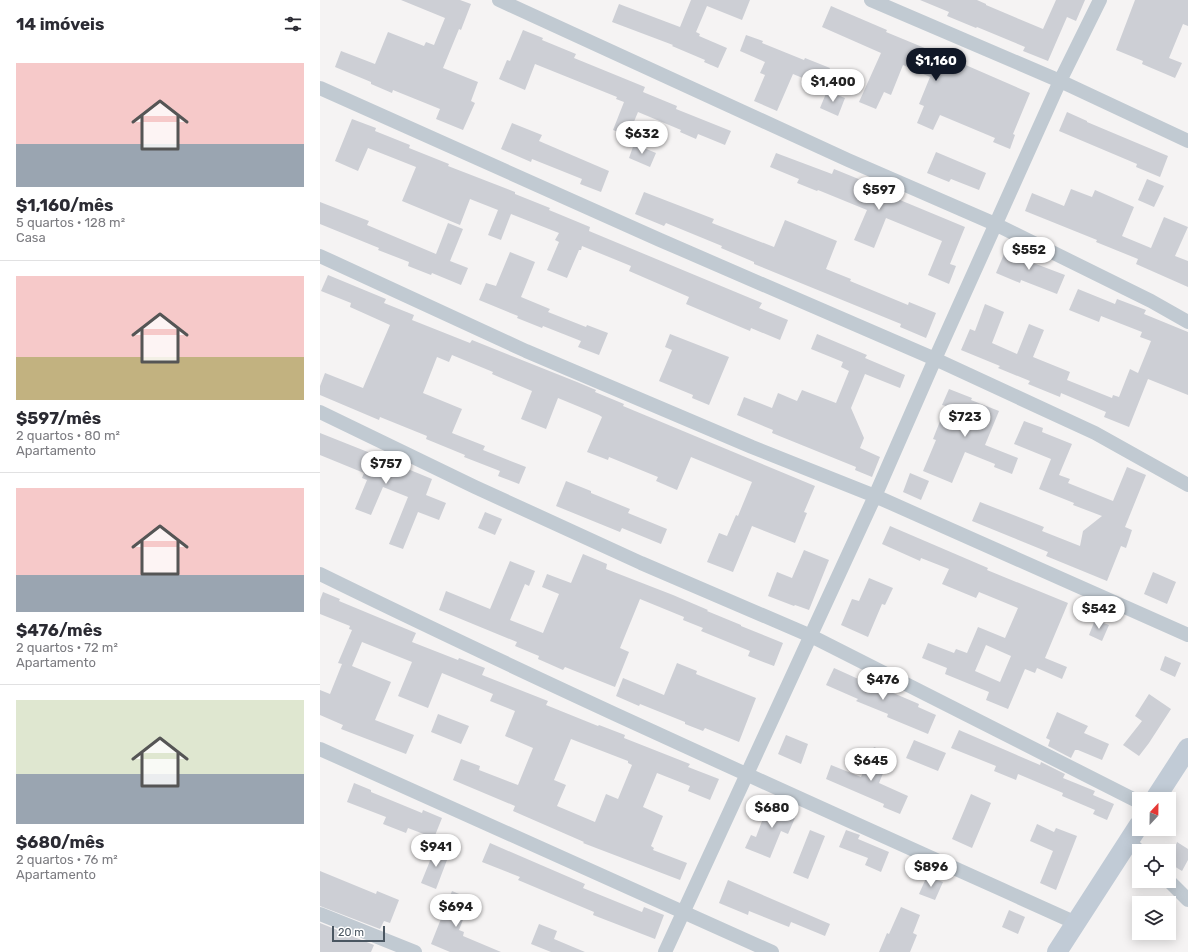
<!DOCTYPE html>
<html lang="pt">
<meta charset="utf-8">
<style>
:root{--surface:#fff;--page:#f2f2f3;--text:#2b2b33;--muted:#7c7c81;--line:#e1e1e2;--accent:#111827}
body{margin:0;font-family:Rubik,sans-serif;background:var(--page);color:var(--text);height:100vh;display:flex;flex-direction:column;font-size:15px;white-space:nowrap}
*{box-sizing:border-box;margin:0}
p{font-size:13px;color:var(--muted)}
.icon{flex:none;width:22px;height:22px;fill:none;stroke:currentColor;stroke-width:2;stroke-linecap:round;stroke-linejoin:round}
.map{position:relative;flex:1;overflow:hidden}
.side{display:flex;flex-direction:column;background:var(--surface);width:320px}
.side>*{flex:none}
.needle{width:26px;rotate:22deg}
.controls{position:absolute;left:812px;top:792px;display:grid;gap:8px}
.controls a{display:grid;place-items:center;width:44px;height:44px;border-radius:0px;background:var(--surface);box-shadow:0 2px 10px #0003;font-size:20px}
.scale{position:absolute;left:12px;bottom:10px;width:53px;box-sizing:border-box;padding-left:4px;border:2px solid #4a5661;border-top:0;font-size:11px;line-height:14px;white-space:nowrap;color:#4a5661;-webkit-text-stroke:3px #fff;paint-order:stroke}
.price{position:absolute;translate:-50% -34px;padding:0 9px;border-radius:14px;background:#fff;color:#222;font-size:13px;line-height:26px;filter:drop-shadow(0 1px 2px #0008)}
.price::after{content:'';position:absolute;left:50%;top:24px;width:12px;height:9px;margin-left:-6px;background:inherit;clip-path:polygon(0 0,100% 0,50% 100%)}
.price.on{background:var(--accent);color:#fff}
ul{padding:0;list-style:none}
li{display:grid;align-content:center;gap:8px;height:212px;padding:0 16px}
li+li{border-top:1px solid var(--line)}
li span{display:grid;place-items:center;height:124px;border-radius:0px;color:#555}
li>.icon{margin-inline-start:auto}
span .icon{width:72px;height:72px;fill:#fffc;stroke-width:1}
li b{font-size:17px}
h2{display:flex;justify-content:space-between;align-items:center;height:48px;padding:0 16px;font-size:17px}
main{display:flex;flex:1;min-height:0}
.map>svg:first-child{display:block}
.building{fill:#cdcfd5;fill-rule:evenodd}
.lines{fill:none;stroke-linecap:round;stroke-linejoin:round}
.minor{stroke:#c1cad2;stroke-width:14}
.secondary{stroke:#c1cbd6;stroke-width:20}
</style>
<main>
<section class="side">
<h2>14 imóveis<svg class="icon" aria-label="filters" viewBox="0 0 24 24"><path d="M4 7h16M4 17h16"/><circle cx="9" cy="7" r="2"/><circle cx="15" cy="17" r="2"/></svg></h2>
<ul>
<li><span style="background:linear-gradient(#f6c9c9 65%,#9aa5b1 0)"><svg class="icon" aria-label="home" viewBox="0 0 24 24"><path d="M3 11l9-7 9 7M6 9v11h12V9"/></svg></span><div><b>$1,160/mês</b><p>5 quartos · 128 m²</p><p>Casa</p></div></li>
<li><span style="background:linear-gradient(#f6c9c9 65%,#c2b280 0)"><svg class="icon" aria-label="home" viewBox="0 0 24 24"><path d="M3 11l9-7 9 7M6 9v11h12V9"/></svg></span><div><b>$597/mês</b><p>2 quartos · 80 m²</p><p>Apartamento</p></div></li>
<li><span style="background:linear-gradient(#f6c9c9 70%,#9aa5b1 0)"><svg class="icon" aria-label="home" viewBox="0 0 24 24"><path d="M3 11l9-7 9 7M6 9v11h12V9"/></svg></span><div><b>$476/mês</b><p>2 quartos · 72 m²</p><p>Apartamento</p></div></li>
<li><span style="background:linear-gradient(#dfe7d0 60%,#9aa5b1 0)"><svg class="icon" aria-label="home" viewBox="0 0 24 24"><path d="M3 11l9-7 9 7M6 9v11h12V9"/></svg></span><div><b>$680/mês</b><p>2 quartos · 76 m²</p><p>Apartamento</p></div></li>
</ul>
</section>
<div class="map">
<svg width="868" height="952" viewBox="0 0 868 952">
<rect width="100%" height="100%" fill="#f5f3f3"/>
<path class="building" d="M81,0H140L151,4L141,30L139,29L123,68L158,82L151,101L155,103L143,130L116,119L120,109L73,90L72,93L51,84V82L15,67L21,51L55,64L68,32L104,46L106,42L114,45L125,18Z
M371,0H430L422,20L387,6L376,32L380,34L379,36L407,48L398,68L384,62L385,60L352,46L353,45L292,22L299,4L360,27Z
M600,0H657L666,4V5L723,29L736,0H765L756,21L747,17L728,61L703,51L705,47L657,27L656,28L627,16L629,12Z
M815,0H868V26L863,24L849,58L862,63L855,78L822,64L823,61L796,50Z
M511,6L567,30L566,32L641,63L710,93L693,134L695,135L690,149L673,142L675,138L620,115L613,130L597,123L604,106L599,104L610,77L583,65L571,95L564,92L556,109L539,102L561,53L502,27Z
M203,30L223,38L222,40L256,54L254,58L325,87L323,92L357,106L356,109L411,131L405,145L378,134L376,139L360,132L361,130L318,112L308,136L293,130L304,102L296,99L297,97L215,64L205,90L179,79L187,60L190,61Z
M426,35L443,41L442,43L484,60L485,58L510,68L502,86L473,74L457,111L434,101L445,75L440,73L445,62L420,51Z
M507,91L525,98L518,116L500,108Z
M747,112L767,121V122L848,156L840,177L816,167L817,164L739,131Z
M32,119L56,128L55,131L90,145L89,148L129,164L128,166L195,192V194L230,208L229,210L270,227L269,231L442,303L439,308L468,320L460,340L431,328L430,331L366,304L369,297L309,271L311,266L262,246L261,250H259L247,278L227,270L239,242L235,240L239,233L191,214L181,240L168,235L178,210L150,199L140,225L82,201L96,167L48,148L38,171L15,161Z
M192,123L222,135L219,141L289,171L281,192L260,184L262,179L212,159L211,162L181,149Z
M314,144L336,153L330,167L309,158Z
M616,152L666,173L659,190L631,179L629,182L607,173Z
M456,153L512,174L514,169L541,180L539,183L645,227L630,264L636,266L629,284L608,275L622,241L566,218L554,248L534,240L547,210L498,190L497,191L477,183L479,179L450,167Z
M827,179L844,186L834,207L818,200Z
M751,189L772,197L775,190L814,207L802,236L831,248L844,217L868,227L855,256L868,261V287L816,264L818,259L776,242L777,240L705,211L712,193L744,206Z
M324,192L394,219L392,223L454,247L465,220L517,241L506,269L531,279L530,281L588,305L589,302L616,313L606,338L580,327L581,324L434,264V262L401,248L402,246L346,223L344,226L315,214Z
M0,202L49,221L47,225L116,254L128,223L143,229L130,261L148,268L141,285L112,273L111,275L88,266L89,262L58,250L59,248L0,224Z
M687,247L710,256L708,261L745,275L737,294L701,280L700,283L676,273Z
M190,252L215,262L201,297L230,309L228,312L266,327L267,325L288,333L279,355L258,347L261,341L223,326L222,328L197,318L198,316L159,300L166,283L176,286Z
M8,275L66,299L64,303L94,315L92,320L150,343L152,340L257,382L276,390L275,392L304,404L303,406L495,486L484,512L487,513L475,543L432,526L413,572L387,562L399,533L407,536L416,515L418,516L432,482L371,457L357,490L336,481L338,477L289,457L288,460L267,452L282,417L279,415L238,398L226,429L201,419L212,391L172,374L173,372L132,355L129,362L117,357L103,393L142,409L132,433L165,446L163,450L206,467L199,484L178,476L180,471L144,457L145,455L106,439L107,436L60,417L59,420L0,395V386L5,373L43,388L70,325L30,307L31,303L1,291Z
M758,289L795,304L797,299L826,310L824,314L868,332V395L828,379L809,427L784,417L786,412L741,393L740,397L708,384L710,381L678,368L680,366L641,350L650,329L655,331L665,304L684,312L672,343L697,354L709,324L724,330L713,357L750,372L747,380L792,398L793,395L799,397L810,369L818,373L831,341L820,337L822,332L781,316L779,322L749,310Z
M350,334L409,357L389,405L372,398L373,395L339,381L352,350L345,347Z
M497,334L547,355L545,358L585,375L580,388L545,374L531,408L544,438L540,448L560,457L552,477L535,470L536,467L452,433L453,430L417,415L424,397L452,408L458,393L477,401L482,390L516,403L529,371L521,367L523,362L491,349Z
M629,389L652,398L651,400L679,411L665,445L698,458L692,474L674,467L675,464L645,452L632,483L603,471L616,440L613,439L626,406L622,405Z
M704,421L723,428L722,432L752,444L739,475L750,479L748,483L793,501L807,467L826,475L805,527L812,530L806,548L801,546L787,581L726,556L728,552L652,521L660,502L724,527L722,531L760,546L763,531L782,516L753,505L754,503L719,489L731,459L694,444Z
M0,433L78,464V465L112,479L106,495L126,503L119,520L98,512L83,549L69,544L88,497L63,487L51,515L35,509L47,480L42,478L44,473L0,455Z
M590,473L609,481L601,500L583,492Z
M246,481L271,491V493L310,509L308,513L347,529L341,544L302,528L300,532L236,506Z
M165,512L182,519L175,535L158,528Z
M570,526L668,568L667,570L748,603L725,658L747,667L742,679L717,668L715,673L705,669L688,709L666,700L669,692L625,674L627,668L602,658L608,643L634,653L636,649L647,653L658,627L685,638L698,608L659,592L656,598L622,584L629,569L601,558L600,561L562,544ZM666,645L691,656L680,682L655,671Z
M484,550L509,560L489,610L475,605L474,606L448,596L457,572L472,578Z
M263,554L287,564L286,569L353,595L388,610L387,611L421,625V626L463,643L454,666L428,656L430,651L381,631L383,628L363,620L364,617L320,599L300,648L309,652L295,687L245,667L243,670L218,659L219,656L195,646L197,642L119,610L126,591L170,609L190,561L215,571L209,586L205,584L190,620L223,633L239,594L222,587L227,574L251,583Z
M833,572L856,582L847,604L824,594Z
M549,578L573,588L565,605L562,604L548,637L521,625L532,599L539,601Z
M3,592L20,599L19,601L96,633L92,642L138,660L139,658L165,668L162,675L228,701L226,705L278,726L279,725L305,735L304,738L370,764L368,767L399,779L390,800L368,791L370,786L337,773L323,807L343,816L331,846L334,848L333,850L367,863L360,880L263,843L264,842L193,811L195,806L133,780L141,759L160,766L159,770L198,785L213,748L185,736L195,711L170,701L173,694L122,673L108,708L78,696L92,662L42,642L32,666L71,682L55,720L94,735L86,754L21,729L23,725L0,715V690L10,694L22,664L18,663L32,630L29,629L30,626L0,614V600ZM251,739L308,761V763L312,765L298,799L286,794L275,822L237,806L246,785L234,780Z
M775,620L789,625L782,641L769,635Z
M845,656L861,663L855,677L840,670Z
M357,663L377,671L376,674L436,698L419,742L385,728L383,731L365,724V722L320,704L319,706L296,696L303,678L344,695Z
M514,668L545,682V681L599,704L598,707L616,715L608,734L567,717L568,714L536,701L538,699L506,685Z
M829,694L851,709L829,743L819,756L803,745L822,721L815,716Z
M737,712L768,726L764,733L789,744L782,760L758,750H755L751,758L728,746L730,740L726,738Z
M118,714L149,726L141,744L111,732Z
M639,730L720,765L721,762L745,774L743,778L775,791L773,795L794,804L787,820L773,814L775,810L742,796L743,793L698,774L696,780L674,771L676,766L631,748Z
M466,735L488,744L481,764L458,754Z
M594,740L626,753L618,771L586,758Z
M554,747L571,754L559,783L588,796L580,814L563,807L564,804L506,779L511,765L541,777Z
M34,783L51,790V792L102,813L103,810L122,818L114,838L88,828L86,833L63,824L66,817L27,802Z
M651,794L671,803L652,848L632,839Z
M450,800L478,811L468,834L461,831L450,858L425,848L431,835L436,837Z
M717,824L734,832L736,828L757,836L736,890L720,883L733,851L710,841Z
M490,830L505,836L488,879L473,873Z
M526,830L540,835L538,839L569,852L561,872L545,865L548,858L519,847Z
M857,842L868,849V860L862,871L849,863Z
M170,843L265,884L263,888L322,912L324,907L344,915L335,939L273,915L274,912L198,880L200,877L162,862Z
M116,846L130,852L116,889L101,883Z
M0,871L56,894L57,891L79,900L70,923L64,921L60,929L0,906Z
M607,876L623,882L615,900L599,894Z
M408,880L510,924L505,936L471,922L469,927L429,911L428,915L399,903Z
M132,891L151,899L139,930L144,932L143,936L181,952H130L111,944Z
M581,907L600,915L593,933L597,935L590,952H559L567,933L569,934Z
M689,910L705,917L698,934L682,927Z
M0,923L54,945L51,952H0Z
M219,924L237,931L234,939L265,952H231L211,944Z"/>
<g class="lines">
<path class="minor" d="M179,0L528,160L675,224L831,301L868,322
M551,0L740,81L868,141
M0,88L340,240L615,359L775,433L868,485
M0,256L206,351L432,447L555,496L868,635
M0,412L155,487L321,563L491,636L819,802
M0,574C249,696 503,809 756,923
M0,749L452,952
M809,841L819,851
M849,881L868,900
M0,914L95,952
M345,952L555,496L615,359L740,81L780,0"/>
<path class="secondary" d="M835,799L868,748
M737,952L819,825"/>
</g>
</svg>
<div class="controls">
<a><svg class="needle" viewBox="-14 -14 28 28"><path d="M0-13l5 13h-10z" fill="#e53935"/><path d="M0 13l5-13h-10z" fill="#7c7c81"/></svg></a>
<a><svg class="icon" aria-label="locate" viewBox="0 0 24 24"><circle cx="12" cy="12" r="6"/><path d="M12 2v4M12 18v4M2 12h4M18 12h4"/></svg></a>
<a><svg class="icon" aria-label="layers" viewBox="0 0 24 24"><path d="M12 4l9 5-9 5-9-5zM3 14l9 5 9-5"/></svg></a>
</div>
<div class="scale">20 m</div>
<b class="price on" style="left:616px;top:82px">$1,160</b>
<b class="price" style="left:513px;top:103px">$1,400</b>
<b class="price" style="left:322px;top:155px">$632</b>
<b class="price" style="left:559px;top:211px">$597</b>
<b class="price" style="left:709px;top:271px">$552</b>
<b class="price" style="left:645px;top:438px">$723</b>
<b class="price" style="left:66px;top:485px">$757</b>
<b class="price" style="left:779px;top:630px">$542</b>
<b class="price" style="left:563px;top:701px">$476</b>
<b class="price" style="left:551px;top:782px">$645</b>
<b class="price" style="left:452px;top:829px">$680</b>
<b class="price" style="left:116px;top:868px">$941</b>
<b class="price" style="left:611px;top:888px">$896</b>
<b class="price" style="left:136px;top:928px">$694</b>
</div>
</main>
